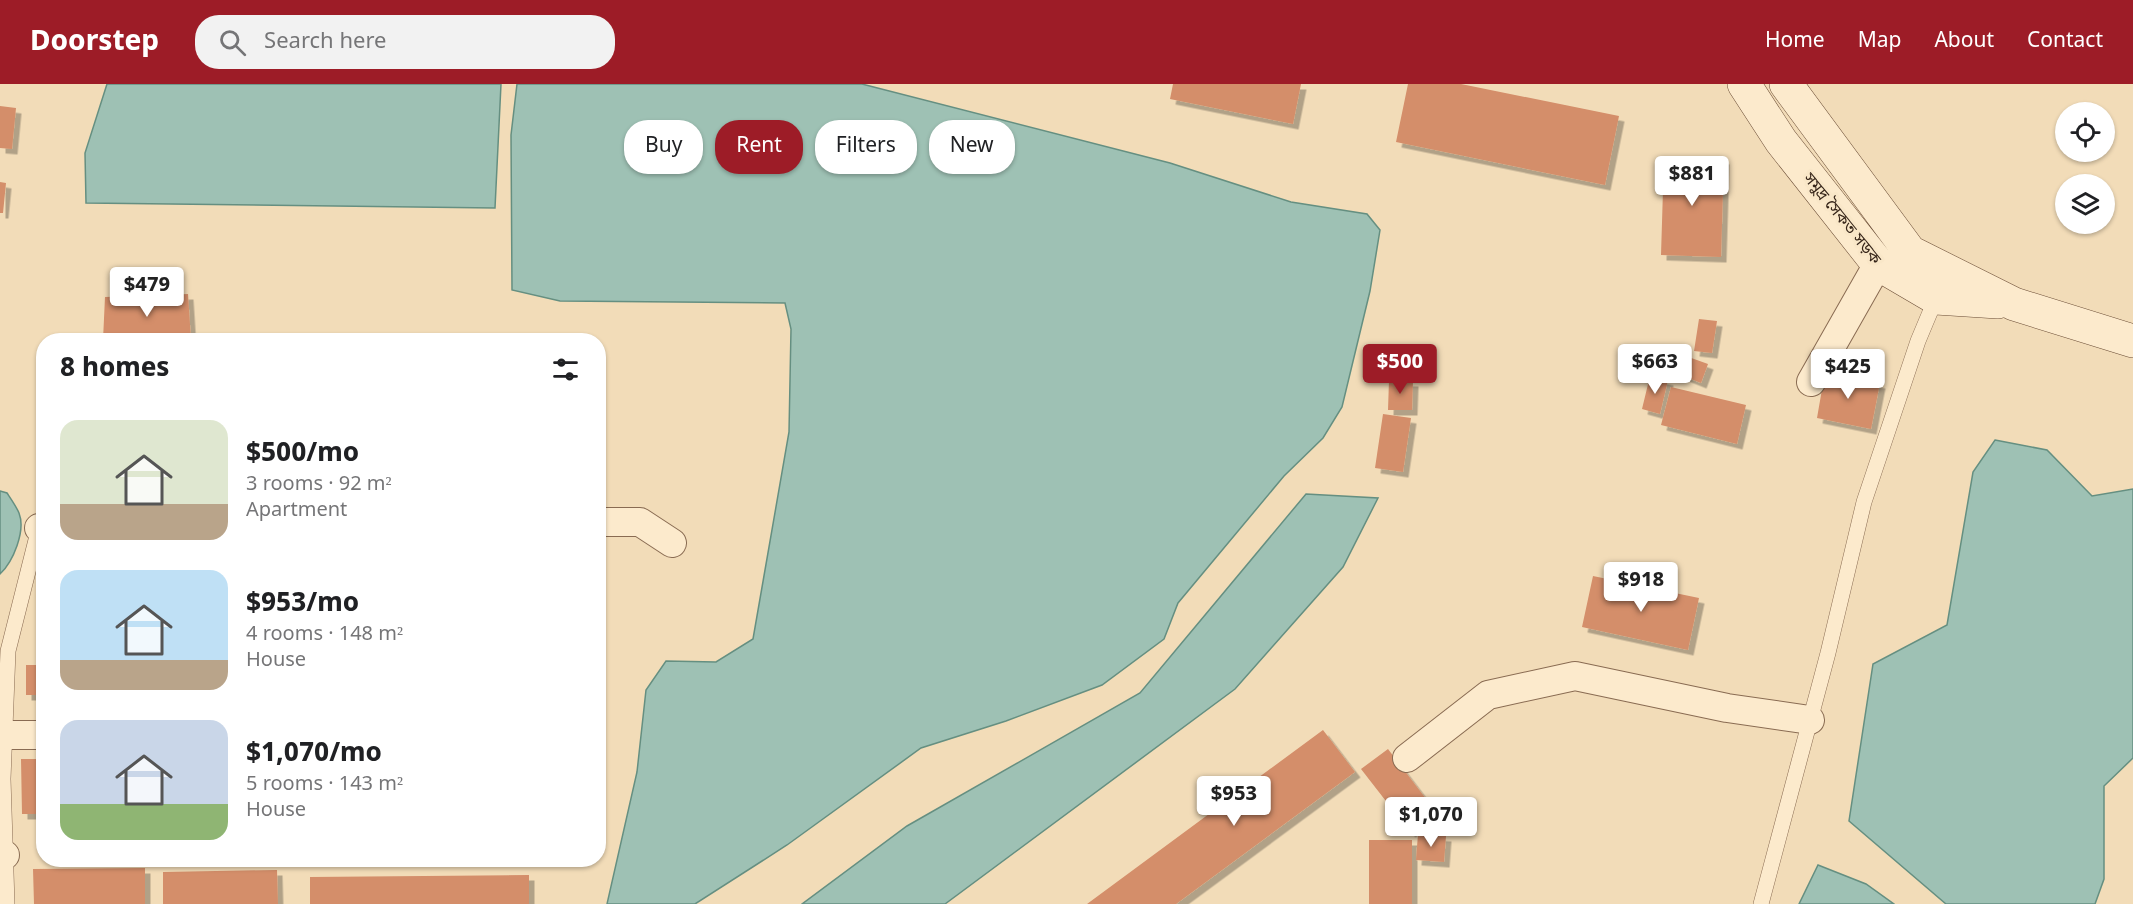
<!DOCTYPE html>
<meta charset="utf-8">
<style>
:root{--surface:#fff;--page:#f2f2f2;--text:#202124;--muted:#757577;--accent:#9d1c27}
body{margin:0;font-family:Georgia,"Noto Sans Bengali",serif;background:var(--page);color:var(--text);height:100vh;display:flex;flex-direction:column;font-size:22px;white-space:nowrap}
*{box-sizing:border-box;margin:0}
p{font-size:20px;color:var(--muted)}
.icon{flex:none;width:33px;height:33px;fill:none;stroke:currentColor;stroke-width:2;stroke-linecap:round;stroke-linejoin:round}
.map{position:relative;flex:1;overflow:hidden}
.drawer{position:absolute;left:36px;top:249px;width:570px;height:534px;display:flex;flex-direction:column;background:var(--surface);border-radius:24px;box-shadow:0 2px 4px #0004}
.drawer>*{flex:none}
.top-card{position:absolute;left:624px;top:36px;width:570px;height:54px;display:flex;gap:12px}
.tools{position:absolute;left:2055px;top:18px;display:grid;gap:12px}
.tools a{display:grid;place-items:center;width:60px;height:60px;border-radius:50%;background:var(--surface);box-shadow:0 2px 4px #0004;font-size:30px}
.price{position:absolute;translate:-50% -51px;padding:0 14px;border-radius:6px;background:#fff;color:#222;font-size:20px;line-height:39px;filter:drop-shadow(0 2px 3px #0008)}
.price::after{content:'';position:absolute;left:50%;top:36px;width:18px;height:14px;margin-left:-9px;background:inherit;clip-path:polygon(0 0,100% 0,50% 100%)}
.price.active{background:var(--accent);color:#fff}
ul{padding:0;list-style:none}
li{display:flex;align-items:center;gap:18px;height:150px;padding:0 24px}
li span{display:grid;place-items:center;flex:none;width:168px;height:120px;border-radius:18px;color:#555}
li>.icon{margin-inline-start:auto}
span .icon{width:72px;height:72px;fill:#fffc;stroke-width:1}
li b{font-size:26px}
h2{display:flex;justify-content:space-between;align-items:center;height:72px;padding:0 24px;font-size:26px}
.pill{padding:0 21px;border-radius:24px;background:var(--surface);box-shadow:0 2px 4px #0004;font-size:21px;line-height:54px}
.pill.active{background:var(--accent);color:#fff}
header{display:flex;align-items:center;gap:36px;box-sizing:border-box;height:84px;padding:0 30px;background:var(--accent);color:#fff}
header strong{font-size:28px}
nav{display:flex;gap:33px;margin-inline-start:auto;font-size:21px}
.search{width:420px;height:54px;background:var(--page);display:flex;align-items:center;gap:15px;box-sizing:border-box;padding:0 21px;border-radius:24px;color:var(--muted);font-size:22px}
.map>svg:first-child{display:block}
.water{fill:#9ec1b4;stroke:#658f81;stroke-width:1.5}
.building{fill:#d48e6a;filter:url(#shadow)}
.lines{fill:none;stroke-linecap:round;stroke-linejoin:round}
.service-casing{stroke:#896b52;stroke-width:16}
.minor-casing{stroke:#896b52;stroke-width:30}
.secondary-casing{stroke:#6a4c35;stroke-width:34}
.service{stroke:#fceacc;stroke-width:15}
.minor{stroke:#fceacc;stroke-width:28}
.secondary{stroke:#fceacc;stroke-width:33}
.labels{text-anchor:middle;stroke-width:6;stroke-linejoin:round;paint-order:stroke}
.street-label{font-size:16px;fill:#362519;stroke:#f9e7c8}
</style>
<header>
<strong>Doorstep</strong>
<div class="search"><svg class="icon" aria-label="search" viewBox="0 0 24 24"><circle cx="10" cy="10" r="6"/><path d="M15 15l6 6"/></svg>Search here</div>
<nav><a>Home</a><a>Map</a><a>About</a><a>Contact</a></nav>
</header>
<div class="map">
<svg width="2133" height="820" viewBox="0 0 2133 820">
<defs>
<filter id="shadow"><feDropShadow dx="5.5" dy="5.5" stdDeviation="0" flood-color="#0004"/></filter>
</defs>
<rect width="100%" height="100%" fill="#f2dcb8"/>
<path class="water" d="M107,0H501L495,124L86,119L85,69Z
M517,0H862L1170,79L1291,118L1367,130L1380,146L1370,207L1342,323L1323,354L1284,392L1178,519L1164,555L1102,601L1006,637L921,664L787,761L695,820H607L637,688L646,606L666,577L716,578L753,555L789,348L791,245L785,219L560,217L512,206L511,51Z
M1995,356L2047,366L2092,412L2133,405V674L2104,702V795L2095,820H1946L1849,737L1873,580L1947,541L1973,388Z
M0,407L7,409C11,415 16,422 19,429C26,447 13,478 0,490Z
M1306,410L1378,414L1343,483L1235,605L945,820H802L907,742L1140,609Z
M1818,781L1866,800L1894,820H1799Z"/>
<path class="building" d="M1173,0H1301L1293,40L1170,15Z
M1408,0H1461L1619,32L1605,101L1396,58Z
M0,22L16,24L12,65L0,64Z
M1664,73L1724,75L1721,173L1661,171Z
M0,98L6,99L3,129H0Z
M188,210L191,256H103L105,213Z
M1699,235L1717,237L1712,269L1694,267Z
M1683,271L1708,280L1701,299L1676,289Z
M1825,288L1880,299L1871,345L1817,334Z
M1650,292L1668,296L1660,330L1642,325Z
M1389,296L1413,297L1412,326H1388Z
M1671,303L1746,321L1737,360L1661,341Z
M1383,330L1411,334L1403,388L1375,384Z
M39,473H44V518H39Z
M1593,492L1699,514L1688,566L1582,543Z
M37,566H44V611H26V581H37Z
M1323,646L1355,688L1176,820H1087Z
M1388,665L1436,728L1410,748L1361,685Z
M21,675H44V730H22Z
M1418,750L1446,752L1444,778L1416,776Z
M1369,756H1412V820H1369Z
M145,784V820H34L33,785Z
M277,786L278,820H163V788Z
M529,791V820H310V793Z"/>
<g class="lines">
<defs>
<path id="service" d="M7,820L3,695L8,567L39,444
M1761,820L1828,569L1864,418L1918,257L1936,214"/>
<path id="minor" d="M1811,298L1878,180
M598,438H640L672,459
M39,444H44
M5,651H44
M1407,674L1488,611L1575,592L1727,624L1810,636
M0,771H5"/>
<path id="secondary" d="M1744,0L1781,57L1878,180L1936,214L1998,218
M1786,0L1910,168L2014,220L2133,257"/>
</defs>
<use href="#service" class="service-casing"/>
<use href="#minor" class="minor-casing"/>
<use href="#secondary" class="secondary-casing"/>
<use href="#service" class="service"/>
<use href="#minor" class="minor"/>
<use href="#secondary" class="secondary"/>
</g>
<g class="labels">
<g class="street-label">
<text transform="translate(1843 134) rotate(51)" y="6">সমুদ্র সৈকত সড়ক</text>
</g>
</g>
</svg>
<div class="tools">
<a><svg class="icon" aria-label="locate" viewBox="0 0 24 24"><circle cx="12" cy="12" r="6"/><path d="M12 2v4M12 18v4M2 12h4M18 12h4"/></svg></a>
<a><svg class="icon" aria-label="layers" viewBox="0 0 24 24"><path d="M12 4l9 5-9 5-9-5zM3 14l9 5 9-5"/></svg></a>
</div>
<b class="price" style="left:1692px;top:123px">$881</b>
<b class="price" style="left:147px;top:234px">$479</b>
<b class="price active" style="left:1400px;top:311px">$500</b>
<b class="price" style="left:1655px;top:311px">$663</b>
<b class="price" style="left:1848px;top:316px">$425</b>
<b class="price" style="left:1641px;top:529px">$918</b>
<b class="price" style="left:1234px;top:743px">$953</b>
<b class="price" style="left:1431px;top:764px">$1,070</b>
<div class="top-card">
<a class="pill">Buy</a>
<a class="pill active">Rent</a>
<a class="pill">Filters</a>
<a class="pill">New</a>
</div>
<section class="drawer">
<h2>8 homes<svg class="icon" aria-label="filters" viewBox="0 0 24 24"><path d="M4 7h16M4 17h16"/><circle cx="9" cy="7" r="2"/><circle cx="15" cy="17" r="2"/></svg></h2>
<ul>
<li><span style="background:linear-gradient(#dfe7d0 70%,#b9a48a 0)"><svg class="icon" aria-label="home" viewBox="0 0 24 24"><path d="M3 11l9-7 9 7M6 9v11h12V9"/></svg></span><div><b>$500/mo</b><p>3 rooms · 92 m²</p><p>Apartment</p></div></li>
<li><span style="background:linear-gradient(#bfe0f5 75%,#b9a48a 0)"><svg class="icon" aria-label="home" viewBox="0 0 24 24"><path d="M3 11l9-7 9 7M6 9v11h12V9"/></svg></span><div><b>$953/mo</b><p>4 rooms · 148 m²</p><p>House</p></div></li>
<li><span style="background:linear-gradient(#c9d6e8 70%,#8fb573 0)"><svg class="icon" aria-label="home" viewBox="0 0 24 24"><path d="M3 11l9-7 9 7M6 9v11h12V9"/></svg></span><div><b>$1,070/mo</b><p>5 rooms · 143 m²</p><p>House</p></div></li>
</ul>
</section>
</div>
